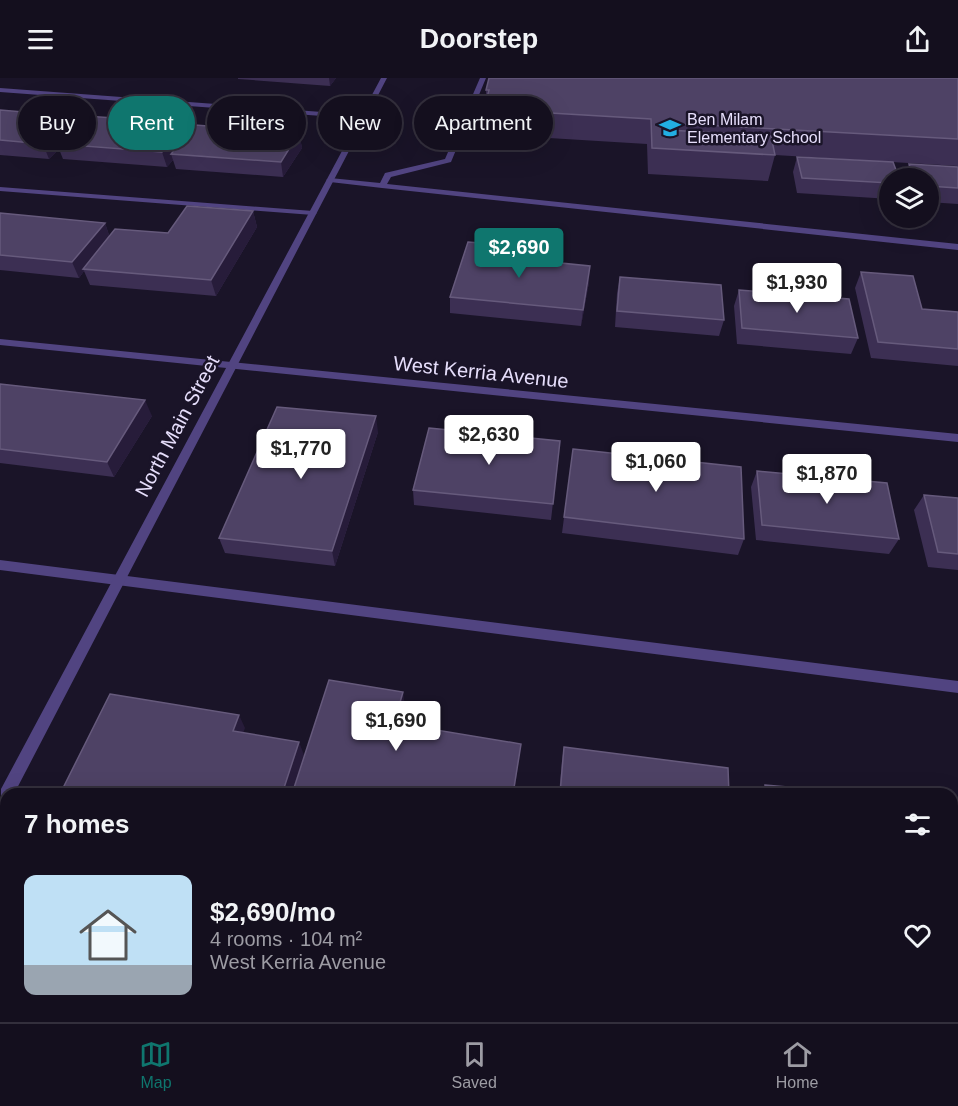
<!DOCTYPE html>
<meta charset="utf-8">
<style>
:root{--surface:#140f1e;--page:#211d2b;--text:#f1f3f6;--muted:#9d9ca4;--line:#332f3c;--accent:#0f766e}
body{margin:0;font-family:Arial,sans-serif;background:var(--page);color:var(--text);height:100vh;display:flex;flex-direction:column;font-size:22px;white-space:nowrap}
*{box-sizing:border-box;margin:0}
p{font-size:20px;color:var(--muted)}
.icon{flex:none;width:33px;height:33px;fill:none;stroke:currentColor;stroke-width:2;stroke-linecap:round;stroke-linejoin:round}
.map{position:relative;flex:1;overflow:hidden}
.sheet{position:absolute;left:0px;top:710px;width:958px;height:236px;display:flex;flex-direction:column;background:var(--surface);border-radius:18px 18px 0 0;box-shadow:0 6px 24px #0002,0 0 0 2px var(--line)}
.sheet>*{flex:none}
.hud{position:absolute;left:18px;top:18px;width:600px;height:54px;display:flex;gap:12px}
.controls{position:absolute;left:879px;top:90px;display:grid;gap:12px}
.controls a{display:grid;place-items:center;width:60px;height:60px;border-radius:50%;background:var(--surface);box-shadow:0 6px 24px #0002,0 0 0 2px var(--line);font-size:30px}
.price{position:absolute;translate:-50% -51px;padding:0 14px;border-radius:6px;background:#fff;color:#222;font-size:20px;line-height:39px;filter:drop-shadow(0 2px 3px #0008)}
.price::after{content:'';position:absolute;left:50%;top:36px;width:18px;height:14px;margin-left:-9px;background:inherit;clip-path:polygon(0 0,100% 0,50% 100%)}
.price.active{background:var(--accent);color:#fff}
ul{padding:0;list-style:none}
li{display:flex;align-items:center;gap:18px;height:150px;padding:0 24px}
li span{display:grid;place-items:center;flex:none;width:168px;height:120px;border-radius:12px;color:#555}
li>.icon{margin-inline-start:auto}
span .icon{width:72px;height:72px;fill:#fffc;stroke-width:1}
li b{font-size:26px}
h2{display:flex;justify-content:space-between;align-items:center;height:72px;padding:0 24px;font-size:26px}
.tag{padding:0 21px;border-radius:27px;background:var(--surface);box-shadow:0 6px 24px #0002,0 0 0 2px var(--line);font-size:21px;line-height:54px}
.tag.active{background:var(--accent);color:#fff}
header{display:flex;justify-content:space-between;align-items:center;height:78px;padding:0 24px;background:var(--surface);font-size:27px;font-weight:600}
.menu{display:flex;justify-content:space-around;align-items:center;height:84px;border-top:2px solid var(--line);background:var(--surface);font-size:16px;color:var(--muted)}
.menu a{display:grid;justify-items:center;gap:3px}
.menu .active{color:var(--accent)}
.map>svg:first-child{display:block}
.lines{fill:none;stroke-linecap:round;stroke-linejoin:round}
.service{fill:#514481;fill-rule:evenodd}
.minor{fill:#514481;fill-rule:evenodd}
.tertiary{fill:#514481;fill-rule:evenodd}
.wall{fill:#3c2f53}
.shaded-wall{fill:#271c3a}
.building{fill:#4e4265;stroke:#665a7c;stroke-width:1.5}
.labels{text-anchor:middle;stroke-width:5;stroke-linejoin:round;paint-order:stroke}
.far-poi-label{font-size:16px;fill:#e6defb;stroke:#1a1428;text-anchor:start}
.street-label{font-size:20px;fill:#e6defb;stroke:#1a1428}
</style>
<header><svg class="icon" aria-label="menu" viewBox="0 0 24 24"><path d="M4 6h16M4 12h16M4 18h16"/></svg>Doorstep<svg class="icon" aria-label="share" viewBox="0 0 24 24"><path d="M12 15V3M7 8l5-5 5 5M5 13v7h14v-7"/></svg></header>
<div class="map">
<svg width="958" height="944" viewBox="0 0 958 944">
<rect width="100%" height="100%" fill="#1a1428"/>
<g class="lines">
<path class="service" d="M480,0H486L451,84L391,99L387,106L958,166V172L382,110L330,104L326,102L330,100L380,105L385,95L445,81Z
M0,109L313,133L317,135L313,137L0,113Z
M0,482L958,603V615L0,492Z"/>
<path class="minor" d="M0,10L363,37L367,39L363,41L0,14Z
M0,261L958,356V364L0,267Z
M0,900L6,901V919L0,918Z
M162,939H207L209,944H164Z"/>
<path class="tertiary" d="M381,0H387L14,716H6V723L1,721V711Z"/>
</g>
<path class="wall" d="M238,0H336L330,8L238,1Z
M958,0V88L775,77L768,103L648,96L647,66L484,56V31L486,26V12Z
M0,32L75,47L189,54L299,55L302,70L283,99L176,91L173,82L167,89L63,81L59,71L49,81L0,77Z
M797,79L890,100V121L797,115L793,94Z
M909,86L958,89V126L928,124V100H903Z
M253,133L257,149L216,218L90,207L84,193L79,200L0,192V135L105,145L109,157L168,155Z
M515,180L589,204L581,248L450,235V219Z
M861,194L922,231L958,234V288L871,280L855,210Z
M620,199L724,242L719,258L615,249L617,215Z
M739,212L858,260L851,276L737,266L734,228Z
M0,306L152,338L114,399L0,385Z
M378,354L335,488L225,475L219,460Z
M560,363L551,442L414,427L413,412Z
M573,371L744,461L738,477L562,455Z
M757,393L899,461L889,476L756,462L751,409Z
M924,417L958,420V492L928,489L914,432Z
M564,669L729,716H559L562,682Z
M765,707L868,716H759Z
M952,770L958,784V876L952,875Z"/>
<path class="shaded-wall" d="M329,0H336L330,8Z
M72,38L77,52L57,66L59,71L49,81L43,66Z
M186,45L190,60L171,76L173,82L167,89L162,74Z
M299,55L302,70L283,99L281,84Z
M253,133L257,149L216,218L211,202Z
M105,145L110,160L83,191L84,193L79,200L72,184Z
M515,168L514,184L512,180Z
M590,188L589,204L581,248L583,232Z
M145,322L152,338L114,399L107,384Z
M376,338L378,354L335,488L332,473Z
M403,614L405,628L397,658L394,645Z
M239,637L245,650L239,667L233,653Z
M299,664L304,677L292,716H282Z
M521,666L514,716H513Z"/>
<path class="building" d="M489,0H958V61L667,45L668,52L771,58L775,77L652,70L651,41L484,31L489,12H486Z
M0,32L72,38L43,66L0,62Z
M85,38L186,45L162,74L57,66Z
M195,47L299,55L281,84L171,76Z
M797,79L893,84L899,100H890V105L802,100Z
M909,86L958,89V110L928,108V100H914Z
M187,128L253,133L211,202L83,191L115,151L168,155Z
M0,135L105,145L72,184L0,177Z
M468,164L515,168L512,180L590,188L583,232L450,219Z
M861,194L913,198L922,231L958,234V271L878,264Z
M620,199L721,207L724,242L617,233Z
M739,212L849,221L858,260L742,250Z
M0,306L145,322L107,384L0,371Z
M277,329L376,338L332,473L219,460Z
M429,350L560,363L553,426L413,412Z
M573,371L741,389L744,461L564,439Z
M757,393L887,405L899,461L762,447Z
M924,417L958,420V476L938,474Z
M329,602L403,614L394,645L521,666L513,716H292Z
M110,616L239,637L233,653L299,664L282,716H60Z
M564,669L728,690L729,716H560Z
M765,707L868,716H766Z
M952,770H954L958,784V866L952,865Z"/>
<defs>
<symbol id="school-bare" viewBox="-9 -9 18 18"><path d="M0-5L7-2L0 1L-7-2ZM-4 1L0 2.5L4 1V4Q0 6-4 4Z" fill="#22afe3" stroke="#1a1428" stroke-width="2.5" paint-order="stroke"/></symbol>
</defs>
<g fill-rule="evenodd">
<use href="#school-bare" x="655" y="35" width="30" height="30"/>
</g>
<g class="labels">
<g class="far-poi-label">
<text x="687" y="47">Ben Milam<tspan x="687" dy="18">Elementary School</tspan></text>
</g>
<g class="street-label">
<text transform="translate(481 294) rotate(6)" y="7">West Kerria Avenue</text>
<text transform="translate(177 348) rotate(-62)" y="7">North Main Street</text>
</g>
</g>
</svg>
<div class="controls">
<a><svg class="icon" aria-label="layers" viewBox="0 0 24 24"><path d="M12 4l9 5-9 5-9-5zM3 14l9 5 9-5"/></svg></a>
</div>
<b class="price active" style="left:519px;top:201px">$2,690</b>
<b class="price" style="left:797px;top:236px">$1,930</b>
<b class="price" style="left:489px;top:388px">$2,630</b>
<b class="price" style="left:301px;top:402px">$1,770</b>
<b class="price" style="left:656px;top:415px">$1,060</b>
<b class="price" style="left:827px;top:427px">$1,870</b>
<b class="price" style="left:396px;top:674px">$1,690</b>
<div class="hud">
<a class="tag">Buy</a>
<a class="tag active">Rent</a>
<a class="tag">Filters</a>
<a class="tag">New</a>
<a class="tag">Apartment</a>
</div>
<section class="sheet">
<h2>7 homes<svg class="icon" aria-label="filters" viewBox="0 0 24 24"><path d="M4 7h16M4 17h16"/><circle cx="9" cy="7" r="2"/><circle cx="15" cy="17" r="2"/></svg></h2>
<ul>
<li><span style="background:linear-gradient(#bfe0f5 75%,#9aa5b1 0)"><svg class="icon" aria-label="home" viewBox="0 0 24 24"><path d="M3 11l9-7 9 7M6 9v11h12V9"/></svg></span><div><b>$2,690/mo</b><p>4 rooms · 104 m²</p><p>West Kerria Avenue</p></div><svg class="icon" aria-label="heart" viewBox="0 0 24 24"><path d="M12 20l-8-8c-3-5 5-10 8-4 3-6 11-1 8 4z"/></svg></li>
</ul>
</section>
</div>
<nav class="menu">
<a class="active"><svg class="icon" aria-label="map" viewBox="0 0 24 24"><path d="M3 6l6-2 6 2 6-2v14l-6 2-6-2-6 2zM9 4v14M15 6v14"/></svg>Map</a>
<a><svg class="icon" aria-label="saved" viewBox="0 0 24 24"><path d="M7 4h10v16l-5-4-5 4z"/></svg>Saved</a>
<a><svg class="icon" aria-label="home" viewBox="0 0 24 24"><path d="M3 11l9-7 9 7M6 9v11h12V9"/></svg>Home</a>
</nav>
